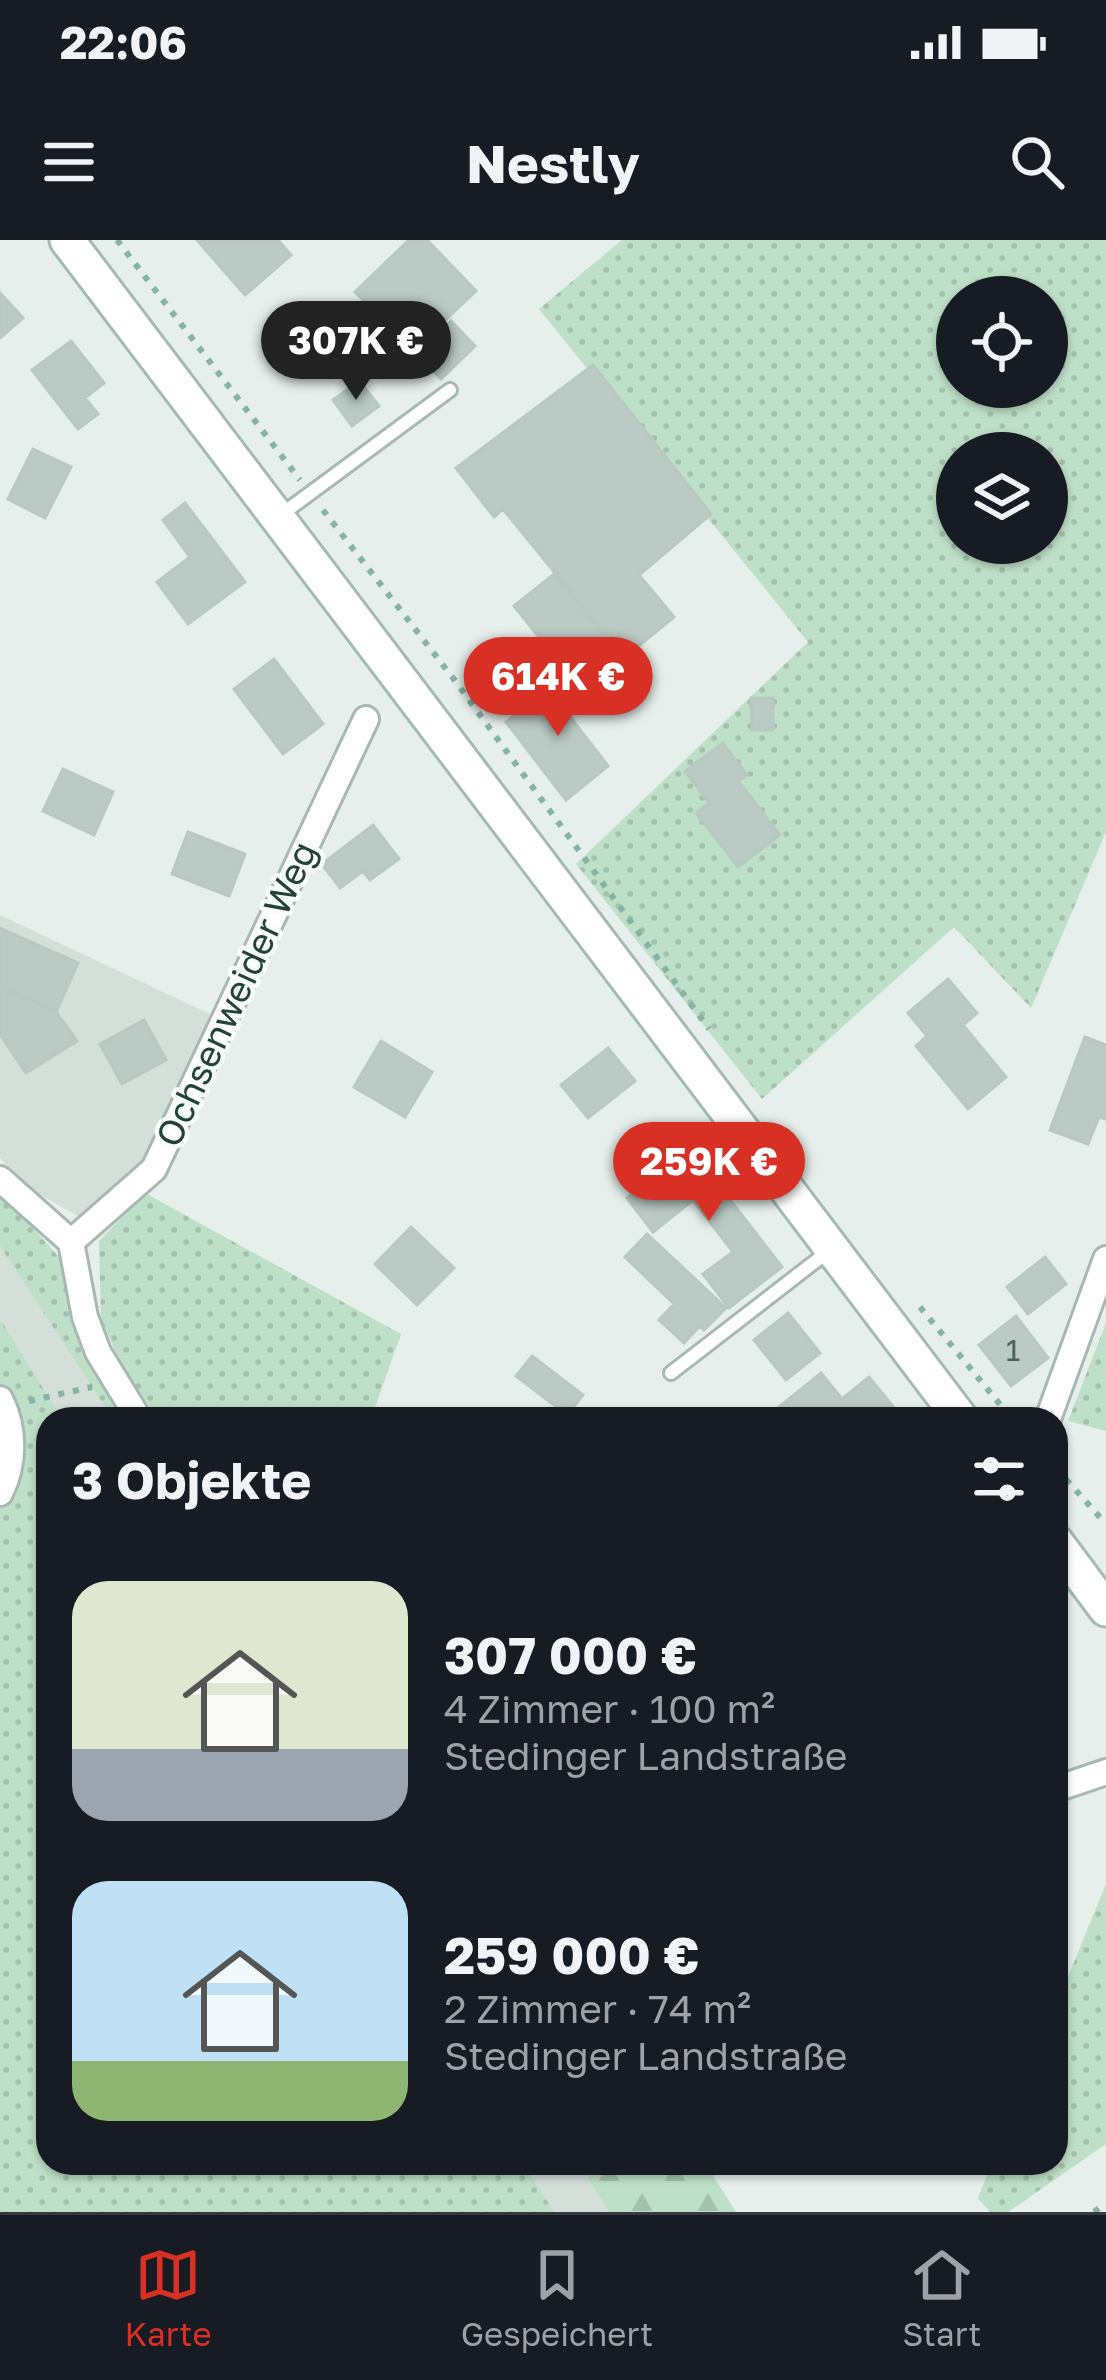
<!DOCTYPE html>
<html lang="de">
<meta charset="utf-8">
<style>
:root{--surface:#171b24;--page:#20242c;--text:#f1f3f6;--muted:#9ea1a6;--line:#363941;--accent:#d93025}
body{margin:0;font-family:"Golos Text",sans-serif;background:var(--page);color:var(--text);height:100vh;display:flex;flex-direction:column;font-size:45px;white-space:nowrap}
*{box-sizing:border-box;margin:0}
p{font-size:39px;color:var(--muted)}
.icon{flex:none;width:66px;height:66px;fill:none;stroke:currentColor;stroke-width:2;stroke-linecap:round;stroke-linejoin:round}
.map{position:relative;flex:1;overflow:hidden}
.panel{position:absolute;left:36px;top:1167px;width:1032px;height:768px;display:flex;flex-direction:column;background:var(--surface);border-radius:36px;box-shadow:0 3px 9px #0004}
.panel>*{flex:none}
.fabs{position:absolute;left:936px;top:36px;display:grid;gap:24px}
.fabs a{display:grid;place-items:center;width:132px;height:132px;border-radius:50%;background:var(--surface);box-shadow:0 3px 9px #0004;font-size:60px}
.price{position:absolute;translate:-50% -102px;padding:0 27px;border-radius:42px;background:var(--accent);color:#fff;font-size:39px;line-height:78px;filter:drop-shadow(0 3px 6px #0008)}
.price::after{content:'';position:absolute;left:50%;top:72px;width:36px;height:27px;margin-left:-18px;background:inherit;clip-path:polygon(0 0,100% 0,50% 100%)}
.price.on{background:#222;color:#fff}
ul{padding:0;list-style:none}
li{display:flex;align-items:center;gap:36px;height:300px;padding:0 36px}
li span{display:grid;place-items:center;flex:none;width:336px;height:240px;border-radius:36px;color:#555}
li>.icon{margin-inline-start:auto}
span .icon{width:144px;height:144px;fill:#fffc;stroke-width:1}
li b{font-size:51px}
h2{display:flex;justify-content:space-between;align-items:center;height:144px;padding:0 36px;font-size:51px}
.status{display:flex;justify-content:space-between;align-items:center;height:84px;padding:0 60px;background:var(--surface);direction:ltr}
.status svg{height:33px;fill:currentColor}
header{display:flex;justify-content:space-between;align-items:center;height:156px;padding:0 36px;background:var(--surface);font-size:54px;font-weight:700}
.menu{display:flex;justify-content:space-around;align-items:center;height:168px;border-top:3px solid var(--line);background:var(--surface);font-size:33px;color:var(--muted)}
.menu a{display:grid;justify-items:center;gap:6px}
.menu .on{color:var(--accent)}
.map>svg:first-child{display:block}
.built{fill:#d4dfda}
.green{fill:url(#green-dots);fill-rule:evenodd}
.forest{fill:url(#forest-firs)}
.building{fill:#bbcac4;stroke:#b8c9c2;stroke-width:3}
.lines{fill:none;stroke-linecap:round;stroke-linejoin:round}
.service-casing{stroke:#a8b8b2;stroke-width:18}
.minor-casing{stroke:#a8b8b2;stroke-width:30}
.secondary-casing{stroke:#a4bbb3;stroke-width:39}
.path{stroke:#86b3a5;stroke-width:6;stroke-dasharray:6 9;stroke-linecap:butt}
.service{stroke:#fff;stroke-width:12}
.minor{stroke:#fff;stroke-width:24}
.secondary{stroke:#fff;stroke-width:33}
.labels{text-anchor:middle;stroke-width:9;stroke-linejoin:round;paint-order:stroke}
.number-label{font-size:30px;fill:#4a645c}
.street-label{font-size:36px;fill:#24423a;stroke:#f7fbf9}
</style>
<div class="status"><b>22:06</b><svg viewBox="0 0 49 12"><path d="M0 12V9h3v3zM5 12V6h3v6zM10 12V3h3v9zM15 12V0h3v12zM26 1h20v11H26zM47 4h2v5h-2z"/></svg></div>
<header><svg class="icon" aria-label="menu" viewBox="0 0 24 24"><path d="M4 6h16M4 12h16M4 18h16"/></svg>Nestly<svg class="icon" aria-label="search" viewBox="0 0 24 24"><circle cx="10" cy="10" r="6"/><path d="M15 15l6 6"/></svg></header>
<div class="map">
<svg width="1106" height="1972" viewBox="0 0 1106 1972">
<defs>
<pattern id="green-dots" width="8" height="8" patternUnits="userSpaceOnUse" patternTransform="scale(3)"><rect width="8" height="8" fill="#bfe0c8"/><path d="M2 2h.1M6 6h.1" fill="none" stroke="#a4c1ad" stroke-width="1.8" stroke-linecap="round"/></pattern>
<pattern id="forest-firs" width="22" height="20" patternUnits="userSpaceOnUse" patternTransform="scale(3)"><rect width="22" height="20" fill="#bfe0c8"/><path d="M5 1l3.5 6h-7zM16 11l3.5 6h-7z" fill="#a4c1ad"/></pattern>
</defs>
<rect width="100%" height="100%" fill="#e6efeb"/>
<path class="built" d="M0,675L216,777L146,927L80,977L28,948L0,918Z
M0,1006L113,1179H61L0,1080Z
M523,1923H578L609,1972H553Z"/>
<path class="green" d="M622,0H1106V592L1031,768L954,687L762,859L576,624L808,402L539,69ZM957,57H1047V147H957ZM957,213H1047V303H957Z
M0,951L59,1017L96,1132L131,1179H113L0,1006Z
M145,953L401,1094L371,1179H160L126,1136L101,1079L99,1001Z
M0,1079L62,1179H48V1923H523L554,1972H0Z
M1106,1083V1191L1068,1181Z
M1106,1644V1904L1008,1972H990L978,1958L992,1923H1056V1766Z"/>
<path class="forest" d="M578,1923H705L736,1972H609Z"/>
<path class="building" d="M197,0H278L291,15L245,55Z
M409,0H427L476,51L441,84L418,61L391,88L355,52Z
M0,53L23,78L0,98Z
M451,81L475,106L441,139L418,114Z
M71,101L104,143L85,158L98,174L78,189L32,130Z
M593,125L711,274L639,335L674,377L624,418L503,269L494,277L456,228Z
M359,141L379,166L352,186L333,160Z
M33,209L71,227L45,278L8,259Z
M185,263L245,342L188,384L157,342L190,317L163,280Z
M554,334L627,423L586,456L514,366Z
M274,419L323,484L283,514L234,449Z
M568,434L584,454L564,469L608,526L566,560L506,482Z
M751,458H773V490H752Z
M723,503L747,535L738,541L780,595L738,627L696,573L709,563L685,531Z
M63,529L113,552L94,595L43,571Z
M373,585L399,619L370,640L363,631L340,648L322,624Z
M188,592L245,614L229,656L172,634Z
M0,688L78,723L56,772L0,746Z
M948,739L977,773L963,785L1006,837L968,869L916,806L927,796L908,773Z
M0,746L56,772L77,801L26,833L0,794Z
M144,780L166,820L122,844L100,804Z
M1085,797L1106,805V879L1099,877L1088,904L1050,890Z
M381,801L432,832L405,877L354,847Z
M608,808L635,841L588,878L561,845Z
M690,908L782,1027L729,1068L703,1034L733,1012L693,960L653,992L627,958Z
M411,987L454,1028L417,1065L375,1024Z
M647,994L726,1068L704,1090L700,1086L684,1103L659,1080L674,1064L625,1017Z
M1045,1017L1066,1044L1028,1074L1007,1047Z
M788,1073L820,1113L786,1140L754,1100Z
M1016,1076L1048,1118L1011,1146L979,1105Z
M532,1116L583,1155L567,1175L516,1136Z
M821,1133L842,1159L869,1137L900,1175L895,1179H764Z"/>
<g class="lines">
<defs>
<path id="service" d="M278,277L450,150
M671,1133L830,1010"/>
<path id="minor" d="M0,939L71,1002L85,1077L98,1112L139,1179
M71,1002L154,929L366,479
M0,1159C15,1188 15,1224 0,1253
M1048,1179L1106,1019
M1056,1549L1106,1532"/>
<path id="secondary" d="M67,0L961,1179
M1056,1302L1106,1369"/>
</defs>
<use href="#service" class="service-casing"/>
<use href="#minor" class="minor-casing"/>
<use href="#secondary" class="secondary-casing"/>
<path class="path" d="M117,0L300,240
M323,270L453,438L709,789
M920,1067L1012,1179
M29,1161L92,1147
M1056,1228L1106,1284
M1094,1972L1106,1963"/>
<use href="#service" class="service"/>
<use href="#minor" class="minor"/>
<use href="#secondary" class="secondary"/>
</g>
<g class="labels">
<g class="number-label">
<text x="1013" y="1121">1</text>
</g>
<g class="street-label">
<text transform="translate(236 754) rotate(-65)" y="13">Ochsenweider Weg</text>
</g>
</g>
</svg>
<div class="fabs">
<a><svg class="icon" aria-label="locate" viewBox="0 0 24 24"><circle cx="12" cy="12" r="6"/><path d="M12 2v4M12 18v4M2 12h4M18 12h4"/></svg></a>
<a><svg class="icon" aria-label="layers" viewBox="0 0 24 24"><path d="M12 4l9 5-9 5-9-5zM3 14l9 5 9-5"/></svg></a>
</div>
<b class="price on" style="left:356px;top:163px">307K €</b>
<b class="price" style="left:558px;top:499px">614K €</b>
<b class="price" style="left:709px;top:984px">259K €</b>
<section class="panel">
<h2>3 Objekte<svg class="icon" aria-label="filters" viewBox="0 0 24 24"><path d="M4 7h16M4 17h16"/><circle cx="9" cy="7" r="2"/><circle cx="15" cy="17" r="2"/></svg></h2>
<ul>
<li><span style="background:linear-gradient(#dfe7d0 70%,#9aa5b1 0)"><svg class="icon" aria-label="home" viewBox="0 0 24 24"><path d="M3 11l9-7 9 7M6 9v11h12V9"/></svg></span><div><b>307 000 €</b><p>4 Zimmer · 100 m²</p><p>Stedinger Landstraße</p></div></li>
<li><span style="background:linear-gradient(#bfe0f5 75%,#8fb573 0)"><svg class="icon" aria-label="home" viewBox="0 0 24 24"><path d="M3 11l9-7 9 7M6 9v11h12V9"/></svg></span><div><b>259 000 €</b><p>2 Zimmer · 74 m²</p><p>Stedinger Landstraße</p></div></li>
</ul>
</section>
</div>
<nav class="menu">
<a class="on"><svg class="icon" aria-label="map" viewBox="0 0 24 24"><path d="M3 6l6-2 6 2 6-2v14l-6 2-6-2-6 2zM9 4v14M15 6v14"/></svg>Karte</a>
<a><svg class="icon" aria-label="saved" viewBox="0 0 24 24"><path d="M7 4h10v16l-5-4-5 4z"/></svg>Gespeichert</a>
<a><svg class="icon" aria-label="home" viewBox="0 0 24 24"><path d="M3 11l9-7 9 7M6 9v11h12V9"/></svg>Start</a>
</nav>
